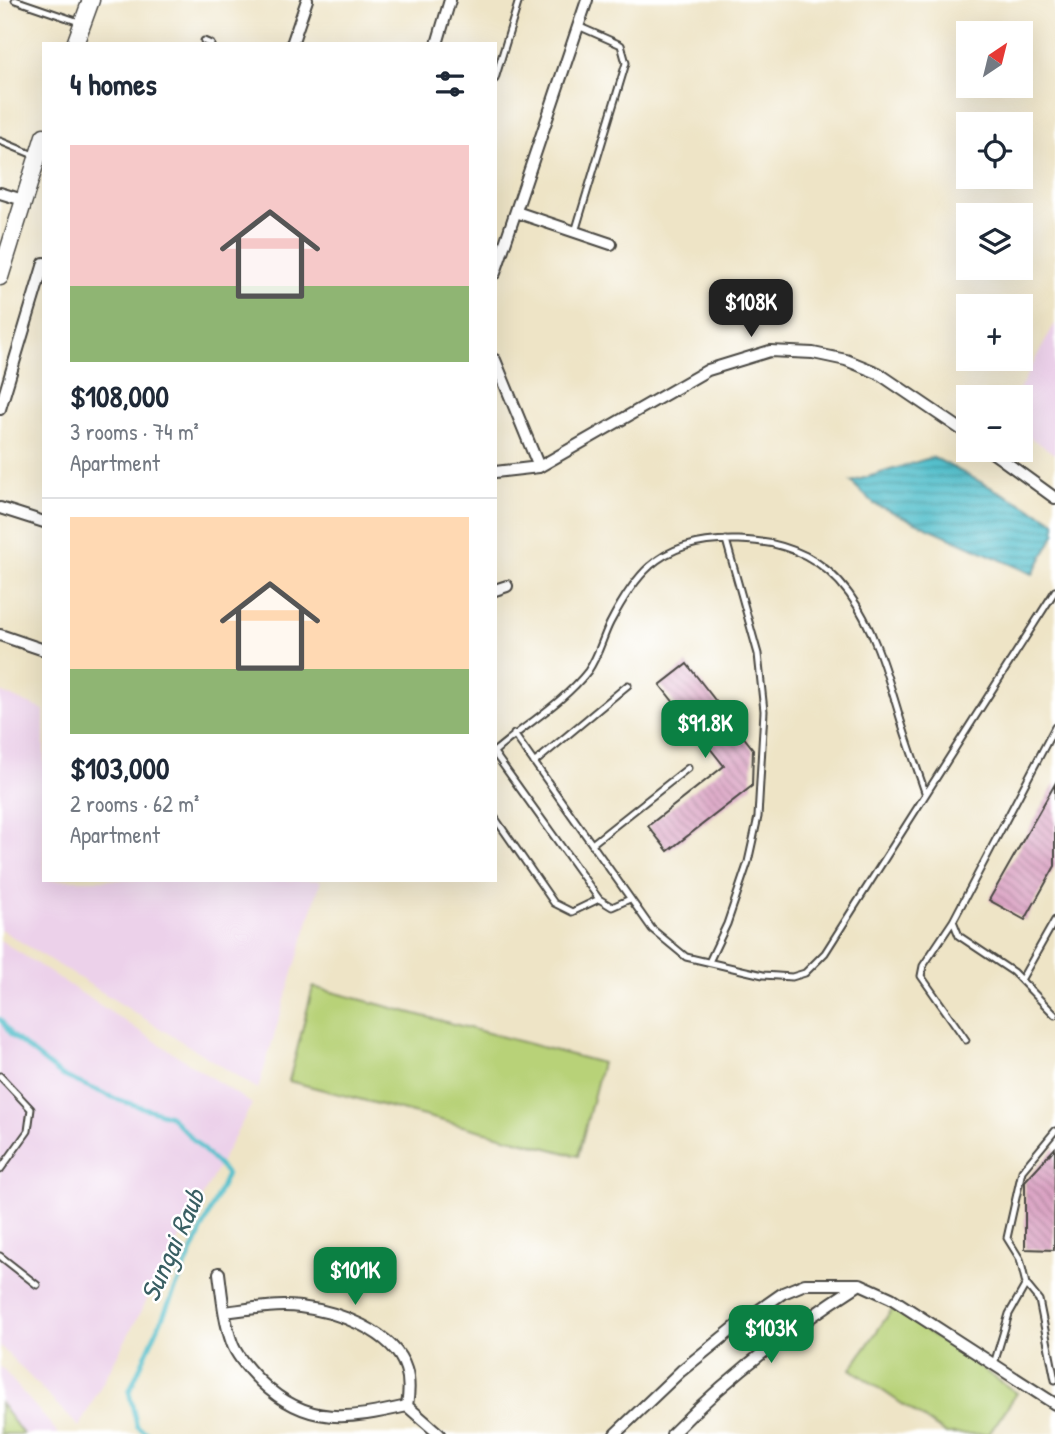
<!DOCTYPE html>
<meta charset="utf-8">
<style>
:root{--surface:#fff;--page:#f2f2f3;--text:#1f2937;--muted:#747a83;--line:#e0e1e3;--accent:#0b8043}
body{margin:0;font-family:"Patrick Hand",sans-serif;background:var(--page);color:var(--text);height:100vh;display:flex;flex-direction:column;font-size:26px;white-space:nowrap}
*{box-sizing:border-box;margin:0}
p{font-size:23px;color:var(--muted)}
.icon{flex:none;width:38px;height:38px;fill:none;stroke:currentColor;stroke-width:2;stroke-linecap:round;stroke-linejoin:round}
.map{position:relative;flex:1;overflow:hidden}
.drawer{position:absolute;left:42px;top:42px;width:455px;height:840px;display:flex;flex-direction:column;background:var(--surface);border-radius:0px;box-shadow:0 7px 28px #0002}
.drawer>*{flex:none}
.needle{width:46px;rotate:35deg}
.buttons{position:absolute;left:956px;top:21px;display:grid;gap:14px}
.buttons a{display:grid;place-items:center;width:77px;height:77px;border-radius:0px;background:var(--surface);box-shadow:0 7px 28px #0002;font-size:35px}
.price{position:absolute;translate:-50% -60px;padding:0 16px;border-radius:14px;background:var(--accent);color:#fff;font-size:23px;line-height:46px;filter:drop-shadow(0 2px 4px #0008)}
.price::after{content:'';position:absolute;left:50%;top:42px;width:21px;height:16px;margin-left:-10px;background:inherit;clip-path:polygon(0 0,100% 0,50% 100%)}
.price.active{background:#222;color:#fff}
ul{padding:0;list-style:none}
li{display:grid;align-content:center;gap:14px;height:371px;padding:0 28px}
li+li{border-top:2px solid var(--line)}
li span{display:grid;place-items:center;height:217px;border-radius:0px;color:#555}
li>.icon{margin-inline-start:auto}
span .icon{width:126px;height:126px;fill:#fffc;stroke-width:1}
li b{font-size:30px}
h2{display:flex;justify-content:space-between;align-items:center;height:84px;padding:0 28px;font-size:30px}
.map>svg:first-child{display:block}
.built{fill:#ecd1ea}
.green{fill:#b8d278;stroke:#727e52;stroke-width:2}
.water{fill:url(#water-rules);stroke:#40767c;stroke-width:2}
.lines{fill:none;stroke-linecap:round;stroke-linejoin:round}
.stream{stroke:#54c0cc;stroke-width:4.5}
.building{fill:url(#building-back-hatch)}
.lane-casing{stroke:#484742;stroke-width:9}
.street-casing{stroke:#484742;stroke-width:14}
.secondary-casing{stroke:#484742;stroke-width:19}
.lane{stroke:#fff;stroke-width:5}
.street{stroke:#fff;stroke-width:10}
.secondary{stroke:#fff;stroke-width:16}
.labels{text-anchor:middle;stroke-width:5;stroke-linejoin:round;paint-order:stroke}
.water-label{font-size:28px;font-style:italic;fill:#395f63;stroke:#fff}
</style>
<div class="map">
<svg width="1055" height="1434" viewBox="0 0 1055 1434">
<defs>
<pattern id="water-rules" width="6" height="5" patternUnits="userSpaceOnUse" patternTransform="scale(1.75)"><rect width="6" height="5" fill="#54c0cc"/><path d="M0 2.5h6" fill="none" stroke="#469ca6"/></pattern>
<pattern id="building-back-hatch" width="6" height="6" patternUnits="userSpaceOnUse" patternTransform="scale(1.75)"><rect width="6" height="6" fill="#daa1c2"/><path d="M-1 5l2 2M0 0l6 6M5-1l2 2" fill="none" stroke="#b1839e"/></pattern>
</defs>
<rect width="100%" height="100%" fill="#fff"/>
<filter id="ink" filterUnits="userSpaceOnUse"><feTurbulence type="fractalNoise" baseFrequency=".0143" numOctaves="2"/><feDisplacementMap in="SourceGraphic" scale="14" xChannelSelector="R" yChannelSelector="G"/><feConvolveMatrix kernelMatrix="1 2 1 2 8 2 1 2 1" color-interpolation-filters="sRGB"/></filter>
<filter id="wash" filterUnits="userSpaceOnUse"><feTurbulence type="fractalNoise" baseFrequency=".00686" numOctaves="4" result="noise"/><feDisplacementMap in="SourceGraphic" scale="28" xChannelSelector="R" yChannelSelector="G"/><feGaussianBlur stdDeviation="1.57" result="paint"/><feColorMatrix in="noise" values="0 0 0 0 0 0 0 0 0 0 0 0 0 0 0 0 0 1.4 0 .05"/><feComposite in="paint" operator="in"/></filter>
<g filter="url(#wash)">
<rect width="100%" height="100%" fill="#eee4c6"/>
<path class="built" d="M1055,323V454L1020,431V397H1015Z
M0,692L44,710V880H321L258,1089L0,929Z
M0,940L252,1104L79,1427L0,1346Z
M0,1366L59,1434H0Z"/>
<path class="green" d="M313,987L602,1063L578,1156L289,1081Z
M893,1308L1017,1393L989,1434H946L851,1369Z
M0,1403L23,1434H0Z"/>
<path class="water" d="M933,457L1055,521V534L1033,574L874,504L851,482Z"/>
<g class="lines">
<path class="stream" d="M0,1019L11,1035L61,1075L119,1100L170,1116L227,1174L129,1392L137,1426L148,1434"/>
</g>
<g id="blocks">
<path class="building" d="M687,664L753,749L752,786L668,851L648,826L724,766L660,685Z
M1055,784V866L1025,920L989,900Z
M1055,1148L1054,1250L1025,1249V1181Z"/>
</g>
</g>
<g filter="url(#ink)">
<use href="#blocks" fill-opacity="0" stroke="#484742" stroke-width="2"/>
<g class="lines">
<defs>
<path id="lane" d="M15,0L82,23
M204,41L211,44
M495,79L519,0
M0,141L36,156
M575,232L626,63L621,45L578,26
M1055,727L953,921L959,936L1013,972L1055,1015
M514,734L652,929L686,957L763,975L792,977L805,973L825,953L1055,591
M495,751C525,725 564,702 588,671C599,655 602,639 610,623C620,604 634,580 650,566C674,544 707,539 739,540C847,543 872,624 898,711C906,739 916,765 925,792
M495,754L599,899L612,907L630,899
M534,763L628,685
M495,818L554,903L572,912L599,899
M592,844L688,768
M953,921L923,966L921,976L966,1040
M709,962L727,924L748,862L758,817L764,711L758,654L726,540
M1021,980L1055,920
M0,1076L31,1109L28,1131L0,1170
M1055,1131L1022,1171L1007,1238L1020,1259L1026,1284L1039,1300L1055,1380
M0,1256L37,1285
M994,1364L1009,1314L1026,1284"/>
<path id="street" d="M292,44L307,0
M437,44L450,0
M0,193L23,200
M516,212L611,244
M495,273L587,0
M495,360L539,467
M0,409L44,263
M989,450L1055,498
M495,472L539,467L708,370L770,351L813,353L846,360L878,373L968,434
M0,508L44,522
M495,590L507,586
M0,635L44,650
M219,1273C222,1296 224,1321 232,1343C237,1357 250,1371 261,1382C308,1427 349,1419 407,1406
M225,1312C249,1309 276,1304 300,1307C336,1311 394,1331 406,1369C410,1381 409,1394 407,1406
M407,1406L439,1434
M615,1434L681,1371L739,1324L783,1293L805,1284H860L891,1298L1055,1404
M672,1434C729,1375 791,1328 860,1284"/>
<path id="secondary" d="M75,44L91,0
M0,277L44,136"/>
</defs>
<use href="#lane" class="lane-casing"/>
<use href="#street" class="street-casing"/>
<use href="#secondary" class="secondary-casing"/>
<use href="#lane" class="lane"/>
<use href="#street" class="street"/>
<use href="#secondary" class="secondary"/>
</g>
</g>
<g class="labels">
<g class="water-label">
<text transform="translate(172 1245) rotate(-66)" y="10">Sungai Raub</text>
</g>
</g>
</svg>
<div class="buttons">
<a><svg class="needle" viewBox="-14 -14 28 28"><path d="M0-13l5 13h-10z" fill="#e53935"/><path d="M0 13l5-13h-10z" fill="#747a83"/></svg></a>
<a><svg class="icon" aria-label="locate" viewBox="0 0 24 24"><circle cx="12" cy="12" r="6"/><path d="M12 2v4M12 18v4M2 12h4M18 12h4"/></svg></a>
<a><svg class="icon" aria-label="layers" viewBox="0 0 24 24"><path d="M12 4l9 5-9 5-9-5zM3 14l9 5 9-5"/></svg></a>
<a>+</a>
<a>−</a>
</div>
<b class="price active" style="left:751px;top:339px">$108K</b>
<b class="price" style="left:705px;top:760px">$91.8K</b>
<b class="price" style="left:355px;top:1307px">$101K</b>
<b class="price" style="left:771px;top:1365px">$103K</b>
<section class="drawer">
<h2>4 homes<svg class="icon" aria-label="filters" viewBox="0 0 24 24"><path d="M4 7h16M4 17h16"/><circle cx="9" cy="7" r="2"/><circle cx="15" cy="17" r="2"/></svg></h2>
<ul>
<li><span style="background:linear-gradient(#f6c9c9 65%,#8fb573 0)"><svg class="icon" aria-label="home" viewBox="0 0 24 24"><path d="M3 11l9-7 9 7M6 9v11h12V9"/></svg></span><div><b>$108,000</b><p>3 rooms · 74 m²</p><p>Apartment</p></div></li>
<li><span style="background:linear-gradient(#ffd9b3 70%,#8fb573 0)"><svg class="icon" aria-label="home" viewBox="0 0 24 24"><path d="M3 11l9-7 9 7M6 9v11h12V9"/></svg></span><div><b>$103,000</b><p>2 rooms · 62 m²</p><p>Apartment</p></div></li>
</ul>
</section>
</div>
